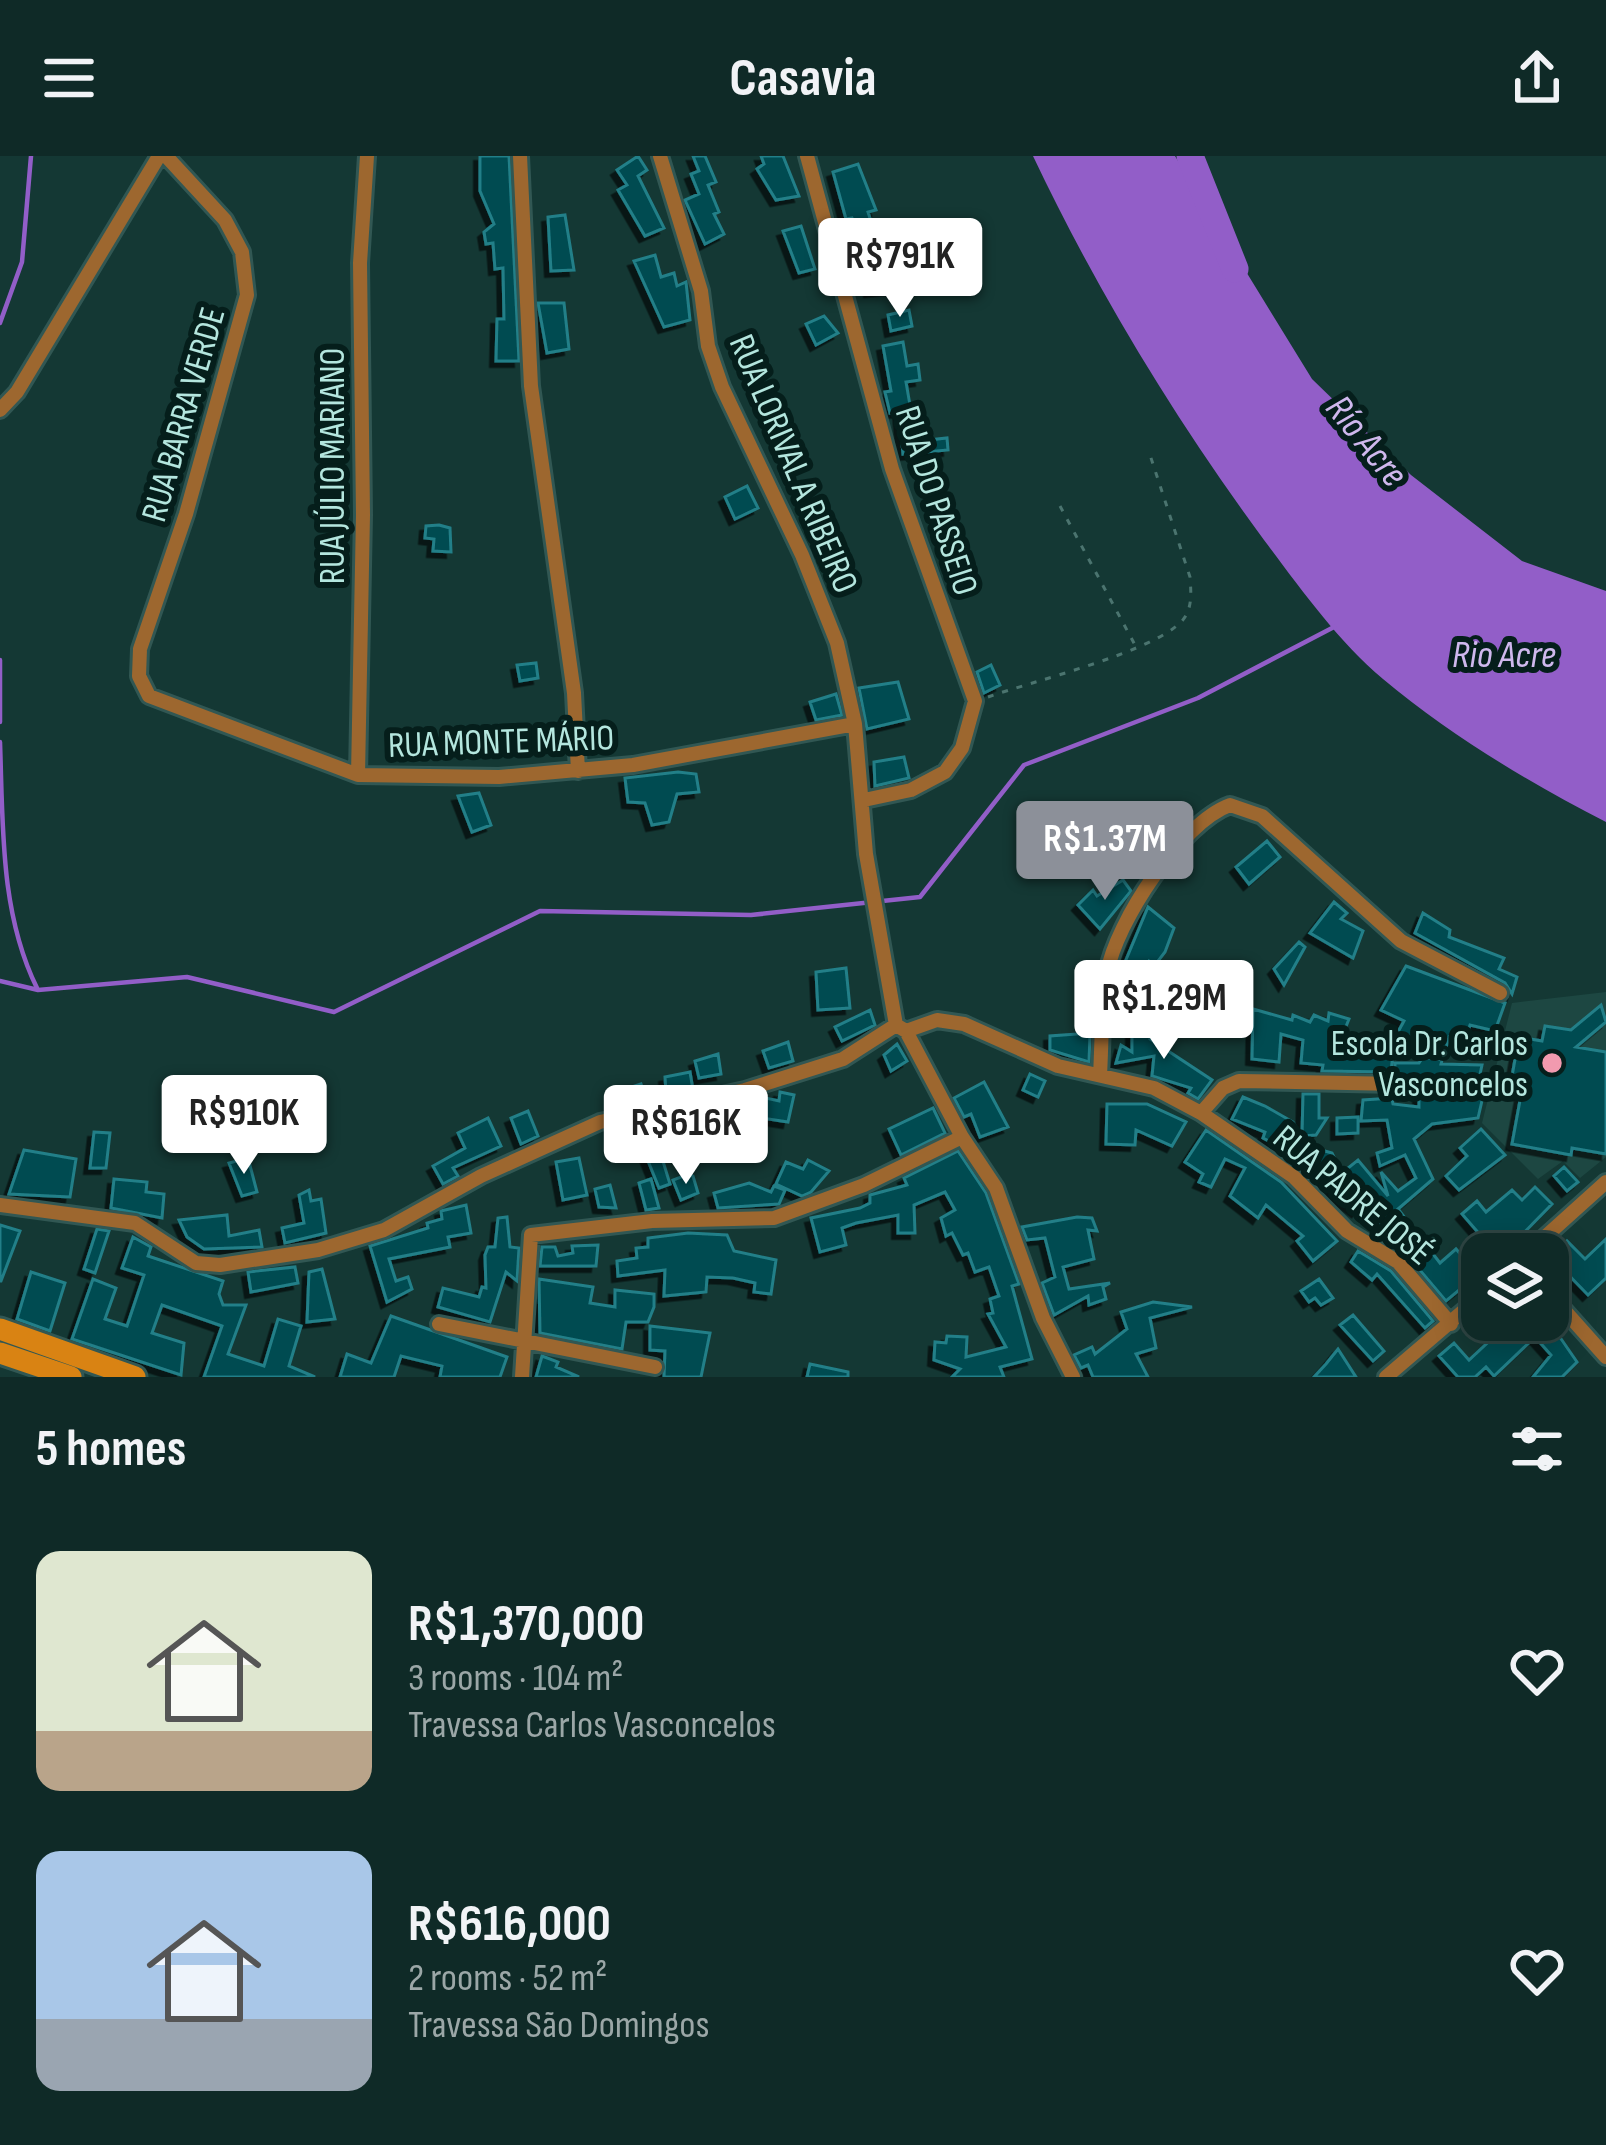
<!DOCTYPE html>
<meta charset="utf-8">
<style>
:root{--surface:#0f2a27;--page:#18322f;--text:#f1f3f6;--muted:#9ba7a7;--line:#2f4644;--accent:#8c9099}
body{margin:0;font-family:"Sofia Sans Condensed",sans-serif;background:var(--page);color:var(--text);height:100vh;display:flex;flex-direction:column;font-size:45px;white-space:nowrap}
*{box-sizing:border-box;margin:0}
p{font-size:39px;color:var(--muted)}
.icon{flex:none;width:66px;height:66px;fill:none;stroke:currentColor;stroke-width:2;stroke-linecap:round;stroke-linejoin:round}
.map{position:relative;height:1221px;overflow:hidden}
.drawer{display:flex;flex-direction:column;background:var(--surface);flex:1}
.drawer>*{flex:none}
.fabs{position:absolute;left:1461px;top:1077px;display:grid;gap:24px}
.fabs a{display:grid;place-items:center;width:108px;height:108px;border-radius:24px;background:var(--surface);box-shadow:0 6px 30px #0003,0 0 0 3px var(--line);font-size:60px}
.price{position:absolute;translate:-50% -102px;padding:0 27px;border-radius:12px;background:#fff;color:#222;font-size:39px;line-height:78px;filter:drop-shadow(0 3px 6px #0008)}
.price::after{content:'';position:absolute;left:50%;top:72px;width:36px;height:27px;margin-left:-18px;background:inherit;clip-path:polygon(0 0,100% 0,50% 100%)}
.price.active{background:var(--accent);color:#fff}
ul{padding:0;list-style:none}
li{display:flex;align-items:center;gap:36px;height:300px;padding:0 36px}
li span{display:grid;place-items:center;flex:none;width:336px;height:240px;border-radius:24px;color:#555}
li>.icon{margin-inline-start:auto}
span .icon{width:144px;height:144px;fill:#fffc;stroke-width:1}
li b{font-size:51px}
h2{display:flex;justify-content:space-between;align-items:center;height:144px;padding:0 36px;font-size:51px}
header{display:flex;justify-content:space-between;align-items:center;height:156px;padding:0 36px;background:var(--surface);font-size:54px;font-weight:700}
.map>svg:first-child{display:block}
.built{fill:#1d4742}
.water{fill:#925ec8}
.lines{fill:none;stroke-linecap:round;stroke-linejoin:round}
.stream{stroke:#925ec8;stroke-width:4.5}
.river{stroke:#925ec8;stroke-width:27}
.building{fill:#004b51;stroke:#227f88;stroke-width:3;filter:url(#shadow)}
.street-casing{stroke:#315753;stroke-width:20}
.secondary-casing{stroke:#315753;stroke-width:27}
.path{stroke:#4b746f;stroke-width:3;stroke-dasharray:6 9;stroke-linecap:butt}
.street{stroke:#9d672f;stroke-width:14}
.secondary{stroke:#d98313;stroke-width:21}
.poi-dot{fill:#f29aaf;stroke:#051e1b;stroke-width:4.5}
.labels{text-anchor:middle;stroke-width:12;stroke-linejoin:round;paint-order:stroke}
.street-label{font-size:36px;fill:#b4e6de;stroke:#051e1b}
.poi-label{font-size:36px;fill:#b4e6de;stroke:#051e1b;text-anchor:end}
.water-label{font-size:39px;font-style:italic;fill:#cfb8ed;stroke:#051e1b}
</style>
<header><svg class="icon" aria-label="menu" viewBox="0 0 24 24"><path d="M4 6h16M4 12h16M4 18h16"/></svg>Casavia<svg class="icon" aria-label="share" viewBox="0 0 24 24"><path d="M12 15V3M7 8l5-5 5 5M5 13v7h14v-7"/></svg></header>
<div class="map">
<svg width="1606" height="1221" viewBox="0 0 1606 1221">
<defs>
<filter id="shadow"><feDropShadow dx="-5.5" dy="5.5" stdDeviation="0" flood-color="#0009"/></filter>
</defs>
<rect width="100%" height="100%" fill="#143834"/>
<path class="built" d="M1606,836V1001L1580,1022L1563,1005L1538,1023L1482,967L1512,847Z"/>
<path class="water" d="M1033,0H1175L1312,223L1411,319L1522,405L1606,435V666C1528,626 1450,579 1383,523C1337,484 1300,432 1264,384C1175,263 1097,135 1033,0Z"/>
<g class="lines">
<path class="stream" d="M0,167L22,106L31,0
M0,504V566
M0,586C3,670 0,757 37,832
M0,825L38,834L187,821L334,856L540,755L751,759L920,741L1024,609L1198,542L1334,471"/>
<path class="river" d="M1190,0L1235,113"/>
</g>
<path class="building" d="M480,0H509L519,205H496L497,163H504L503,112L495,113L493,87L486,88L484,76L494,68L480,35Z
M638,0L647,14L638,20L664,72L645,80L618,34L627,29L617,14Z
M693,0H705L716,26L708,29L719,56L714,58L724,78L705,88L685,44L699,38L691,18L699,15Z
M761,0H783L799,40L776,44L757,13L764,8Z
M858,8L876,54L868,56L878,88L889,86L901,132L870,135L860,79L852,62L846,63L833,16Z
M565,59L574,114L551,115L548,61Z
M801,70L815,113L799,117L783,75Z
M655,99L661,121L674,117L677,130L686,126L690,164L664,171L634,105Z
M538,147H564L569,193L547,197Z
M909,154L912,170L891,175L888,159Z
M824,160L838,177L816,189L806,168Z
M903,186L907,210L918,208L920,224L906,226L915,278L927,277L928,284L947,282L948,294L903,298L899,255L890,257L885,236L891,235L883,190Z
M747,330L758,352L735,363L725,341Z
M439,369L450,372L451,396L433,395L434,383L425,382L426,370Z
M536,507L538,522L520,525L517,509Z
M991,509L1000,529L984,537L977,516Z
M898,526L909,563L867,573L859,532Z
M836,538L842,559L816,564L810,546Z
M904,601L909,622L875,630L874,606Z
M678,616L696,618L699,636L677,638L669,666L652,669L645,647L628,646L625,622Z
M479,637L491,669L472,676L458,640Z
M1267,685L1280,701L1249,728L1236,711Z
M1123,724L1131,735L1100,773L1078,749L1093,734L1097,740Z
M1334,746L1347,757L1341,763L1363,775L1353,802L1310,777Z
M1148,751L1174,772L1165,796L1155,809L1149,805L1142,821L1123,811Z
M1423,757L1450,774L1449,781L1504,802L1499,813L1517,821L1512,838L1505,827L1415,777Z
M1299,786L1305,791L1284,829L1274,813Z
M1406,810L1505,847L1495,875L1470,869L1463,889L1449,881L1446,892L1398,876L1404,865L1381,854Z
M846,812L850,852L818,854L816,816Z
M1601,849L1606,866L1576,891L1606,896V998L1572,992L1571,999L1512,988L1521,939L1509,937L1519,881L1542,885L1545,870L1571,874Z
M1253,853L1292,864L1293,859L1310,866L1314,859L1328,865L1329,857L1349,863L1339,888L1393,897L1391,916L1322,915L1323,909L1301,907L1303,884L1281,878L1279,906L1252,903Z
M870,854L875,869L842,885L835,871Z
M1132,867L1152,870L1150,883L1212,924L1198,943L1188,937L1191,932L1152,920L1154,900L1116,907L1121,889L1132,896Z
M1090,877L1089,906L1050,894V880Z
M788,886L793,905L769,912L763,895Z
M897,888L907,905L891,915L884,899Z
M718,898L721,918L699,922L695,905Z
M1423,901L1442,904L1441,908L1482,909L1479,923H1487L1478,962L1432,968L1414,983L1433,1023L1398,1053L1440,1107L1456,1093L1462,1100L1482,1081L1462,1058L1477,1045L1486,1056L1512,1034L1522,1044L1535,1031L1552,1048L1503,1098H1482V1115L1446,1145L1391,1080L1388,1083L1367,1041L1357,1055L1315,1023L1320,1019L1304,1003L1263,982L1265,976L1232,963L1243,941L1265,950L1293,966L1301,980L1276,981L1332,997L1342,1017L1358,1004L1388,1040L1381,1016L1398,1035L1416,1022L1405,999L1380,1010L1377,997L1392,992L1387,964L1361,965L1363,944L1392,942L1393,948L1419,951V941L1459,938V930L1408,924L1395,917V907H1419Z
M690,916L693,934L622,950L617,936L641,928L644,937L666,936L665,921Z
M1030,918L1045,925L1038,941L1023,934Z
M984,926L1008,971L980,981L971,958L964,961L954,942Z
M780,936L794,939L788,966L756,961L761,941L779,945Z
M1303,938H1319V962H1327L1316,979L1302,980Z
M1107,948H1147L1186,966L1172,990L1136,974L1135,989L1106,988Z
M726,950L729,965L701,971L697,956Z
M933,952L945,977L901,999L889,973Z
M528,955L538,980L521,988L511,962Z
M674,961L680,980L658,989L670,1028L659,1032L634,970Z
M1358,961V977L1337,978V962Z
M488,962L501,990L453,1012L458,1020L443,1028L433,1010L465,992L458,977Z
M1481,973L1505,999L1459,1034L1446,1020L1467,1000L1460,992Z
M1206,974L1281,1026L1337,1085L1313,1105L1297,1085L1303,1080L1266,1049L1258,1062L1230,1040L1245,1012L1225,1003L1211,1031L1199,1026L1203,1018L1185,1006Z
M94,976L110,977L106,1012H90Z
M24,994L76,1003L70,1041L9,1038Z
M958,995L986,1037L1019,1128L1012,1130L1032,1203L1000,1211L1004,1221H952L960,1213L934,1204L935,1186L946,1187L947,1180L967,1181L966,1201L1006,1191L988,1158L993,1157L990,1143L999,1140L989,1111L975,1116L968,1097L963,1099L952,1077L946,1080L941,1062L955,1054L945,1036L914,1049L915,1077H898V1059L856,1067L842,1072L846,1089L820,1096L811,1062L860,1052L870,1047V1039L907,1029L904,1022Z
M248,1002L257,1036L242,1040L229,1007Z
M579,1002L587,1039L563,1044L556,1006Z
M808,1004L829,1015L811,1036L802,1040L776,1028L786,1006L803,1013Z
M1564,1011L1578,1026L1567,1035L1554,1020Z
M686,1019L693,1020L698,1037L681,1044L673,1024Z
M114,1023L147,1026L146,1036L164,1038L162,1062L111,1052Z
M651,1023L659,1052L646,1054L639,1027Z
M749,1027L771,1036L774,1030L785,1034L779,1048L718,1052L714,1037Z
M610,1029L616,1052L599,1051L595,1033Z
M309,1034L311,1045L321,1043L326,1077L285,1087L282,1072L304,1067L299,1039Z
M466,1049L471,1077L448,1081L450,1091L389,1103L396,1125L408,1121L412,1133L387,1146L370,1090L428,1072L427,1067L442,1063L441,1055Z
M227,1059L229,1080L259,1074L262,1091L204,1093L187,1081L179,1064Z
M507,1061L510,1091L519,1092L517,1125L506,1116L490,1166L438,1151L443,1132L479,1141L482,1131L486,1132L485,1099L488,1091H495L498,1062Z
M1077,1061L1092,1062L1097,1075L1088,1074L1094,1103L1063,1111L1069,1133L1110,1127L1103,1131L1106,1143L1089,1149L1088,1140L1054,1159L1042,1127L1055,1121L1045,1082L1027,1084L1022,1071Z
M0,1069L20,1075L1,1125H0Z
M97,1073L109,1075L95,1117L84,1113Z
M688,1077L727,1079L734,1095L776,1104L771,1138L754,1136L755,1127L733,1122L707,1121L706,1136L664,1140L665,1114L618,1120L617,1105L637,1102L636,1092L648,1091V1082Z
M133,1081L151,1091L148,1100L223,1125L219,1138L223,1149H246L228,1198L264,1210L278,1163L301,1170L289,1210L315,1221H204L222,1170L162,1149L152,1177L184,1187L181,1219L72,1183L93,1123L116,1132L105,1163L127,1170L144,1119L122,1112Z
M1606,1083V1122L1588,1139L1559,1109L1548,1120V1105L1567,1085L1585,1103Z
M598,1089L596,1110H540L542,1091H555L558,1100L573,1097L572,1090Z
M1358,1095L1391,1115L1433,1165L1425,1172L1377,1118L1372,1124L1351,1106Z
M295,1111L298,1127L251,1136L248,1116Z
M322,1113L335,1163L307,1166L309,1116Z
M31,1116L65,1127L50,1175L17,1163Z
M539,1123L593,1131L590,1147L615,1151V1134L654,1138V1151L648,1166H626L622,1193L540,1177Z
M1319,1123L1333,1142L1321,1149L1315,1142L1309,1146L1301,1135Z
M1153,1146L1192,1151L1150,1162L1156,1192L1136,1198L1148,1221H1093L1088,1209L1081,1212L1074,1199L1092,1191L1095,1198L1127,1173L1121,1156Z
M1353,1159L1384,1195L1373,1205L1340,1169Z
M391,1160L507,1201L500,1221H440L442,1210L401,1200L394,1221H340L347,1198L371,1207Z
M1512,1164H1548L1577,1206L1562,1221H1533L1551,1199L1535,1181L1494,1220L1486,1211L1475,1221H1458L1439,1200L1454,1187L1469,1204Z
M650,1170L710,1177L701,1221H664L665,1195L650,1194Z
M1338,1193L1356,1221H1314L1326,1208Z
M542,1200L558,1206L556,1211L579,1221H536Z
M810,1208L848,1216V1221H807Z"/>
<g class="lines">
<defs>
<path id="street" d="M166,0L225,64L242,96L247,139L186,358L140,493L139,520L149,540L358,619L499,621L633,609L855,568
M520,0L531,230L574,537L578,615
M660,0L701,135L708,190L722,231L802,399L837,487L855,568L866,698L896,869
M807,0L892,313L975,545L962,592L945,616L911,634L864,644
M0,254L17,236L159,0
M358,619L363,359L360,107L367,0
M906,875L962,981L996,1032L1043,1162L1073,1221
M1100,919C1102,885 1101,850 1107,817C1116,766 1181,667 1230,649L1262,660L1401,785L1500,837
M1201,957L1223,932L1239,925L1398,928
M0,1049L135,1067L196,1107L220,1109L318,1094L384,1074L481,1020L600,966L745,934L843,903L896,869L906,875L937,864L964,868L1058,910L1154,932L1201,957L1294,1021L1347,1075L1398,1106L1451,1168
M1526,1098L1606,1026
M1548,1136L1606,1201
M439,1168L655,1211
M522,1221L531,1079L652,1065L774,1062L864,1029L962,981
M1386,1221L1482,1139"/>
<path id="secondary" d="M0,1173L135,1221
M0,1197L71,1221"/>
</defs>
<use href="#street" class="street-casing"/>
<use href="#secondary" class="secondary-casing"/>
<path class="path" d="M1060,350L1135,489
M988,541C1033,525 1150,497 1181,466C1193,454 1191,436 1190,421L1150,299"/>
<use href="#street" class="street"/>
<use href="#secondary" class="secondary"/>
</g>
<circle class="poi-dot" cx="1552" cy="907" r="12"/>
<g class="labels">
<g class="street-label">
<text transform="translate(182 258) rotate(-74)" y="13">RUA BARRA VERDE</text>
<text transform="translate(795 307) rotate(67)" y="13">RUA LORIVAL A RIBEIRO</text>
<text transform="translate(331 310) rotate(-90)" y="13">RUA JÚLIO MARIANO</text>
<text transform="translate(938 344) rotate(72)" y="13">RUA DO PASSEIO</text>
<text transform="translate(501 584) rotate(-2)" y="13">RUA MONTE MÁRIO</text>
<text transform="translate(1354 1038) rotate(40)" y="13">RUA PADRE JOSÉ</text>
</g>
<g class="poi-label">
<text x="1528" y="899">Escola Dr. Carlos<tspan x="1528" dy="41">Vasconcelos</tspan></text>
</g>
<g class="water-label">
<text transform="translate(1368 284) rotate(51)" y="14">Río Acre</text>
<text x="1504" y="511">Rio Acre</text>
</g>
</g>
</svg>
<div class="fabs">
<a><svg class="icon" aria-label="layers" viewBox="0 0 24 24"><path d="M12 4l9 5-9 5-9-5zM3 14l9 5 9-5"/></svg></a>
</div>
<b class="price" style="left:900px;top:164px">R$791K</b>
<b class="price active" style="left:1105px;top:747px">R$1.37M</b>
<b class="price" style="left:1164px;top:906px">R$1.29M</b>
<b class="price" style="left:244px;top:1021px">R$910K</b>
<b class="price" style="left:686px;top:1031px">R$616K</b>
</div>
<section class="drawer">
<h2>5 homes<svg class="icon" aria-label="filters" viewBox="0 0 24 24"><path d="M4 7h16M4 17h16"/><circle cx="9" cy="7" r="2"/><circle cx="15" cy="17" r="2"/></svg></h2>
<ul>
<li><span style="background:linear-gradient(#dfe7d0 75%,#b9a48a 0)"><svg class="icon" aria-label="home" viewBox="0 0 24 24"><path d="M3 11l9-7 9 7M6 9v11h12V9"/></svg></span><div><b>R$1,370,000</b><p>3 rooms · 104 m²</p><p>Travessa Carlos Vasconcelos</p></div><svg class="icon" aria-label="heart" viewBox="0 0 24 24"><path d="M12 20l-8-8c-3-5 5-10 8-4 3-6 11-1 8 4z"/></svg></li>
<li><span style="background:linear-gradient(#a9c7e8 70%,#9aa5b1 0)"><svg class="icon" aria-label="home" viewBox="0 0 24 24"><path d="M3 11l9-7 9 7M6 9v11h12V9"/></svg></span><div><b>R$616,000</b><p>2 rooms · 52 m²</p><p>Travessa São Domingos</p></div><svg class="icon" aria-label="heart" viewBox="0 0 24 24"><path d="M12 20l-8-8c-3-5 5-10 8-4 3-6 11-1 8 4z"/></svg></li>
</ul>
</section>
